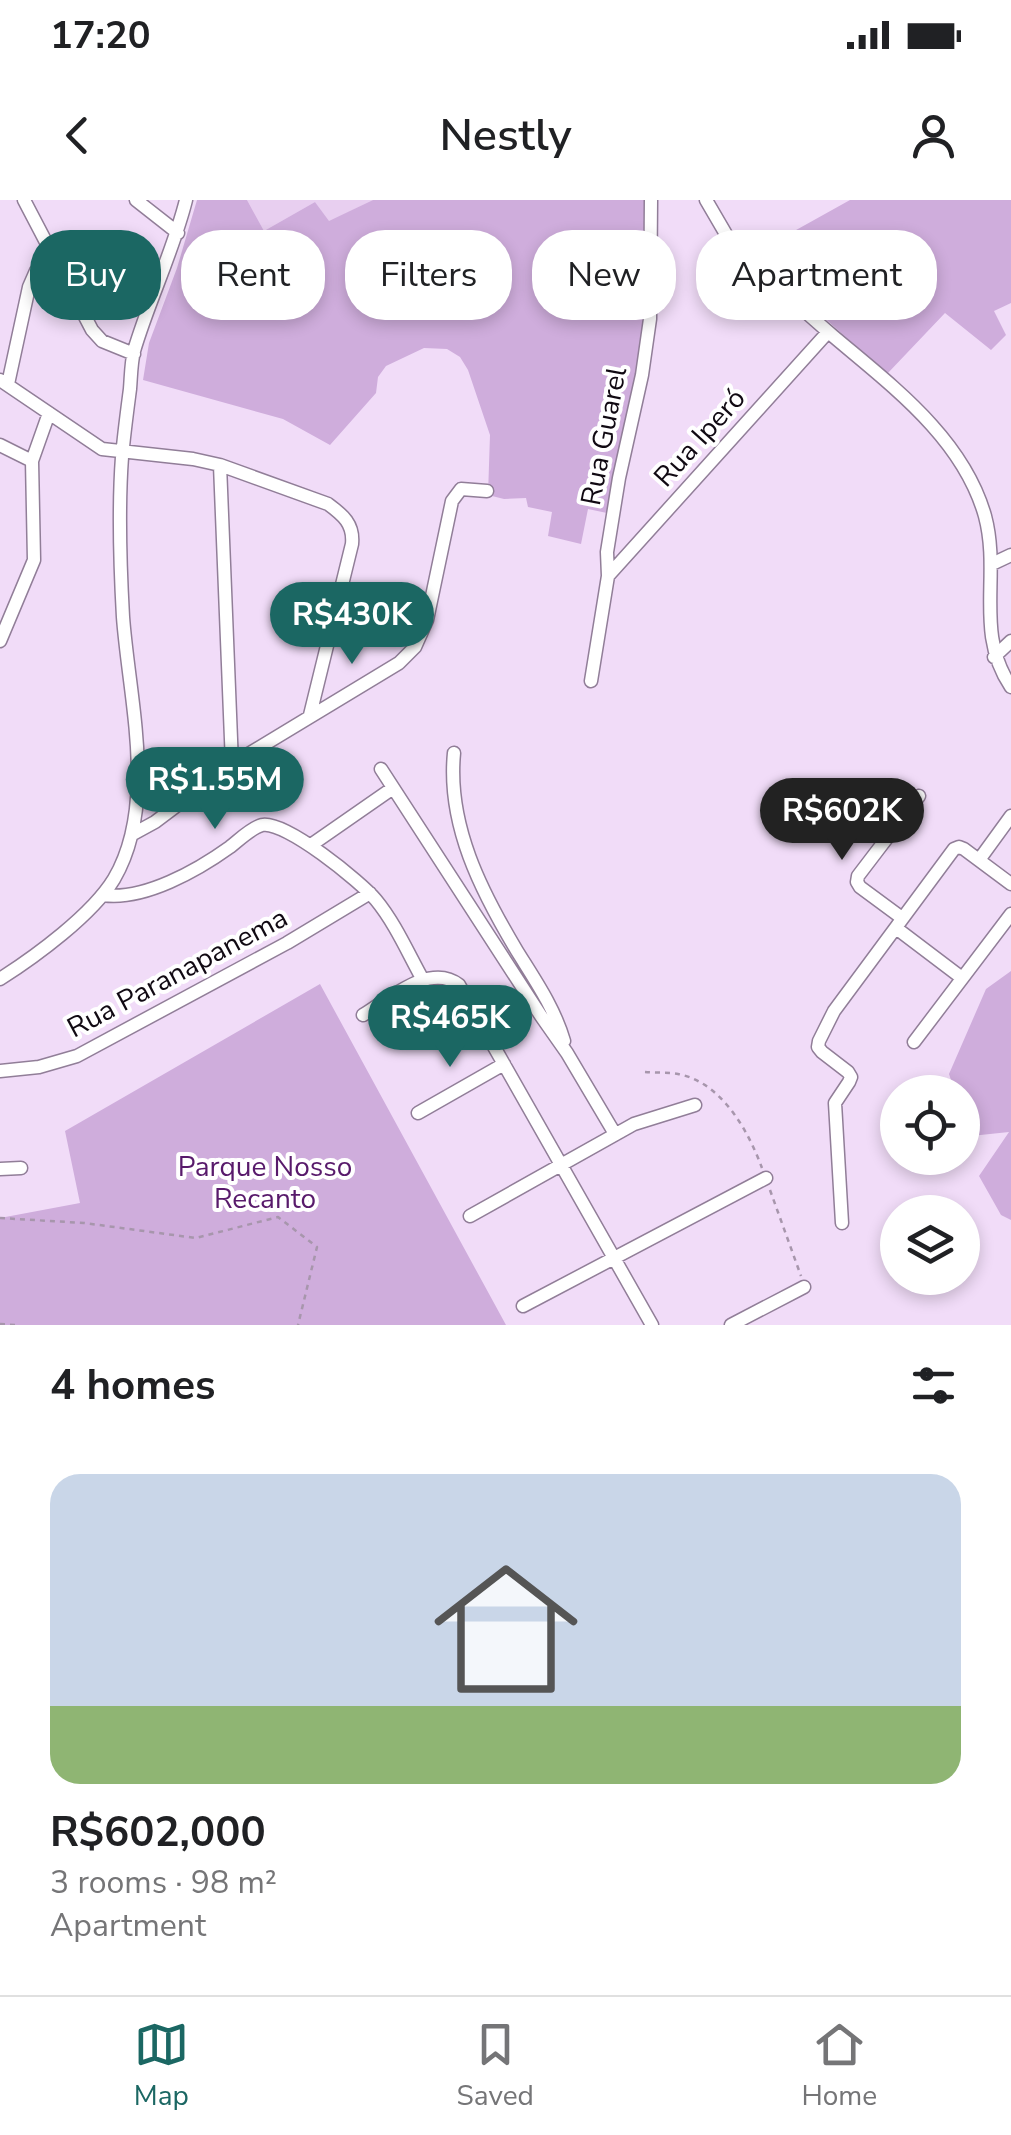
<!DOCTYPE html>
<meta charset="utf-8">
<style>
:root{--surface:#fff;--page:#f6f6f6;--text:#202124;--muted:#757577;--line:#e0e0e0;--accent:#1b6763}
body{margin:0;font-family:"Nunito Sans",sans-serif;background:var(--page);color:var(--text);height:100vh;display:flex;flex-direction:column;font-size:38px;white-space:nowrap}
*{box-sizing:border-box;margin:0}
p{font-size:32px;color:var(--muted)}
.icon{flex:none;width:55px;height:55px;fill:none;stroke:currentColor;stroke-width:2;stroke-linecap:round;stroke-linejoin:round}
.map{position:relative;height:1125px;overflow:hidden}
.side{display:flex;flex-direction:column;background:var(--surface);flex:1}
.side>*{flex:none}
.top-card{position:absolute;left:30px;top:30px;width:952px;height:90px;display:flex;gap:20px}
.controls{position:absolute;left:880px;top:875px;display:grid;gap:20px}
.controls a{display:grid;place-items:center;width:100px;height:100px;border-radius:50%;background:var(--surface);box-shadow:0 5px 15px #0003;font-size:50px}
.price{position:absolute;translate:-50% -85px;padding:0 22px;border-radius:35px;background:var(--accent);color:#fff;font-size:32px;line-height:65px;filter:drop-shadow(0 2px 5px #0008)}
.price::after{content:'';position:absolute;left:50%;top:60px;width:30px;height:22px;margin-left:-15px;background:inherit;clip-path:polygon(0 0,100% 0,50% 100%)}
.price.current{background:#222;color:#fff}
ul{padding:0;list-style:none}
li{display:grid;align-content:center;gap:20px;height:530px;padding:0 50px}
li span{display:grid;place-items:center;height:310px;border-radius:30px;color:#555}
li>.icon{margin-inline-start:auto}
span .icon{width:180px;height:180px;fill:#fffc;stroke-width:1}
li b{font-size:42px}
h2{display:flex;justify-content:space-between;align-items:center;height:120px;padding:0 50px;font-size:42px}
.pill{padding:0 35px;border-radius:40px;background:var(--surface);box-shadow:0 5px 15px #0003;font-size:35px;line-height:90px}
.pill.current{background:var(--accent);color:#fff}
.status{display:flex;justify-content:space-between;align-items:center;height:70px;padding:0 50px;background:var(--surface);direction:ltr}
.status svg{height:28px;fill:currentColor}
header{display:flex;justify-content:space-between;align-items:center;height:130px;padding:0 50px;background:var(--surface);font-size:45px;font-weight:600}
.tab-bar{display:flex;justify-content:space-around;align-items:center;height:140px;border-top:2px solid var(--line);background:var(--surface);font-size:28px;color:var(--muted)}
.tab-bar a{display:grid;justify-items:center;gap:5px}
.tab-bar .current{color:var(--accent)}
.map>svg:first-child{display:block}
.built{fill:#e8cff0}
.green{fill:#cfaddc}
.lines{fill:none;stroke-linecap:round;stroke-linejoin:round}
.minor-casing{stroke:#917e98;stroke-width:15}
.path{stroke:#a796ac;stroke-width:2.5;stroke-dasharray:5 5;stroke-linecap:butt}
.minor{stroke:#fff;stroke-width:12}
.labels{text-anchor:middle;stroke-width:8;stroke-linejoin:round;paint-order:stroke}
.street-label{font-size:28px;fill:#100912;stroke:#fff}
.park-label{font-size:28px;fill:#581a6b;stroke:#fff}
</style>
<div class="status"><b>17:20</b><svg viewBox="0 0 49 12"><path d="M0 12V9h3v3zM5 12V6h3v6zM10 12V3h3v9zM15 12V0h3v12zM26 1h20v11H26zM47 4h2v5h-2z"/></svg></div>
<header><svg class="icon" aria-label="back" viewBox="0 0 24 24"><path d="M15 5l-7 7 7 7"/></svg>Nestly<svg class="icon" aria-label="person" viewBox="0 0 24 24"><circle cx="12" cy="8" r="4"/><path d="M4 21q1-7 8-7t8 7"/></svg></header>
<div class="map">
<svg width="1011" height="1125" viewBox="0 0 1011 1125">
<rect width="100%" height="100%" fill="#f1dcf8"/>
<path class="built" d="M247,0H373L329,22L315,2L264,31Z"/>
<path class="green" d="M197,0H247L264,31L315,2L329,21L373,0H646L645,111L640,167L607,313L588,309L581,344L548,336L552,312L528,307L526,298L504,299L488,295L490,235L468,170L460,157L447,149L424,148L386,166L378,177L376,193L330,245L283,219L143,180L149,143L177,68Z
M850,0H1011V103L994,111L1006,135L991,150L945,113L887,174L753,54Z
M1011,771V1020L1001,1015L979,976L1009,932L971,936L963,914L962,892H955L949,874L986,789Z
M320,784L506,1125H0V1018L80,1003L65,931Z"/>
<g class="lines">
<defs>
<path id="minor" d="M24,0L92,130L102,141L134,154
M136,0L178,33
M706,0L727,36L747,60C776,85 804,111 833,136C892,186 963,238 985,316C1001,376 974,432 1011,487
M0,180L102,249L193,259L220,265L328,304C343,315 354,324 352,344L310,515
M8,184L29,87L36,71L50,54
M0,245L32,261
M220,265L232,564
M992,364L1011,355
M608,376L828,132
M0,441L34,360L32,261L49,213
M994,457L1011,441
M591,481L608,376L607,352L619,278L642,175L650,119L651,0
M454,553C447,625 481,691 517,751C535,780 554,807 564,841
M381,569L541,816L567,853L615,934
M133,634L155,622L232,564L399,463L415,447L427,420L452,301L461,289L487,291
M311,645L393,588
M979,660L1011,616
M103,695C144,701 198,670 230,647C239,640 251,628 262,625C285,620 361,682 376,700C395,723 408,753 423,780
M902,718L860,687L857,682L858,676L919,596
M896,728L962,778
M0,779C36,756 92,715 114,679C158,604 129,499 123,417C120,364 118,311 122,257C124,234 127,212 130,189C131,177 131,163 134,151C149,100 173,52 186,0
M363,815C388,800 430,762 459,785L652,1125
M914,842L1011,714
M0,871L39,867L77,856L287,743L370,693
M418,913L504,864
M0,969L21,968
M470,1016L634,924L695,905
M842,1023L835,903L849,882L851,877L848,872L822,852L818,847L819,841L834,811L954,649L959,647L964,649L1011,684
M523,1106L766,978
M731,1125L804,1087"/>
</defs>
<use href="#minor" class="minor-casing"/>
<path class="path" d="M645,872C656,873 668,872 678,874C721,882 748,930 762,968
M770,990L801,1076
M0,1018L84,1023L196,1038L278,1017L317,1047L298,1125
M0,1124L16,1125"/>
<use href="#minor" class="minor"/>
</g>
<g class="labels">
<g class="street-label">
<text transform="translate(603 236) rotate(-79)" y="10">Rua Guarel</text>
<text transform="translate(699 237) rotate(-48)" y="10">Rua Iperó</text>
<text transform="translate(177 772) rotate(-28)" y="10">Rua Paranapanema</text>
</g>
<g class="park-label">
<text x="265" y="976">Parque Nosso<tspan x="265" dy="32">Recanto</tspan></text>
</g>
</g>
</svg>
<div class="controls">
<a><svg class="icon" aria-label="locate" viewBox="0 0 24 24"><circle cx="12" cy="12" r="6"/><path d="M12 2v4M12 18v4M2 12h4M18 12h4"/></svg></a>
<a><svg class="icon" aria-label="layers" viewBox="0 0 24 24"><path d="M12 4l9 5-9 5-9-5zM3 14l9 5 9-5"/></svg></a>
</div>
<b class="price" style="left:352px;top:467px">R$430K</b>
<b class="price" style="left:215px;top:632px">R$1.55M</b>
<b class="price current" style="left:842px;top:663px">R$602K</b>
<b class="price" style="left:450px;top:870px">R$465K</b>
<div class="top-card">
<a class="pill current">Buy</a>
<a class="pill">Rent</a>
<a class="pill">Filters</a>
<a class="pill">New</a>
<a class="pill">Apartment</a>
</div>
</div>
<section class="side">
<h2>4 homes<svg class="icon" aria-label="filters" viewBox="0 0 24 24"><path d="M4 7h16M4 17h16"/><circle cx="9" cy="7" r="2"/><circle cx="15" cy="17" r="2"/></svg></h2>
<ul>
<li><span style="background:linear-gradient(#c9d6e8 75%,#8fb573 0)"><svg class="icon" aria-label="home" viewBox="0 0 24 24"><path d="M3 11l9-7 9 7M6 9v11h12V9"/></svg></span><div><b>R$602,000</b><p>3 rooms · 98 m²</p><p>Apartment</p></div></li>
</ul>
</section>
<nav class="tab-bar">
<a class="current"><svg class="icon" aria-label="map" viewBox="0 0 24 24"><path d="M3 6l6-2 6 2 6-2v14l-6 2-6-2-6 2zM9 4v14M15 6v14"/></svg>Map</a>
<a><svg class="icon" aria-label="saved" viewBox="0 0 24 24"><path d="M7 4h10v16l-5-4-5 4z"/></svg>Saved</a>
<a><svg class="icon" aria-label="home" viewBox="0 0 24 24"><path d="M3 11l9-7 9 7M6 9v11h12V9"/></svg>Home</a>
</nav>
